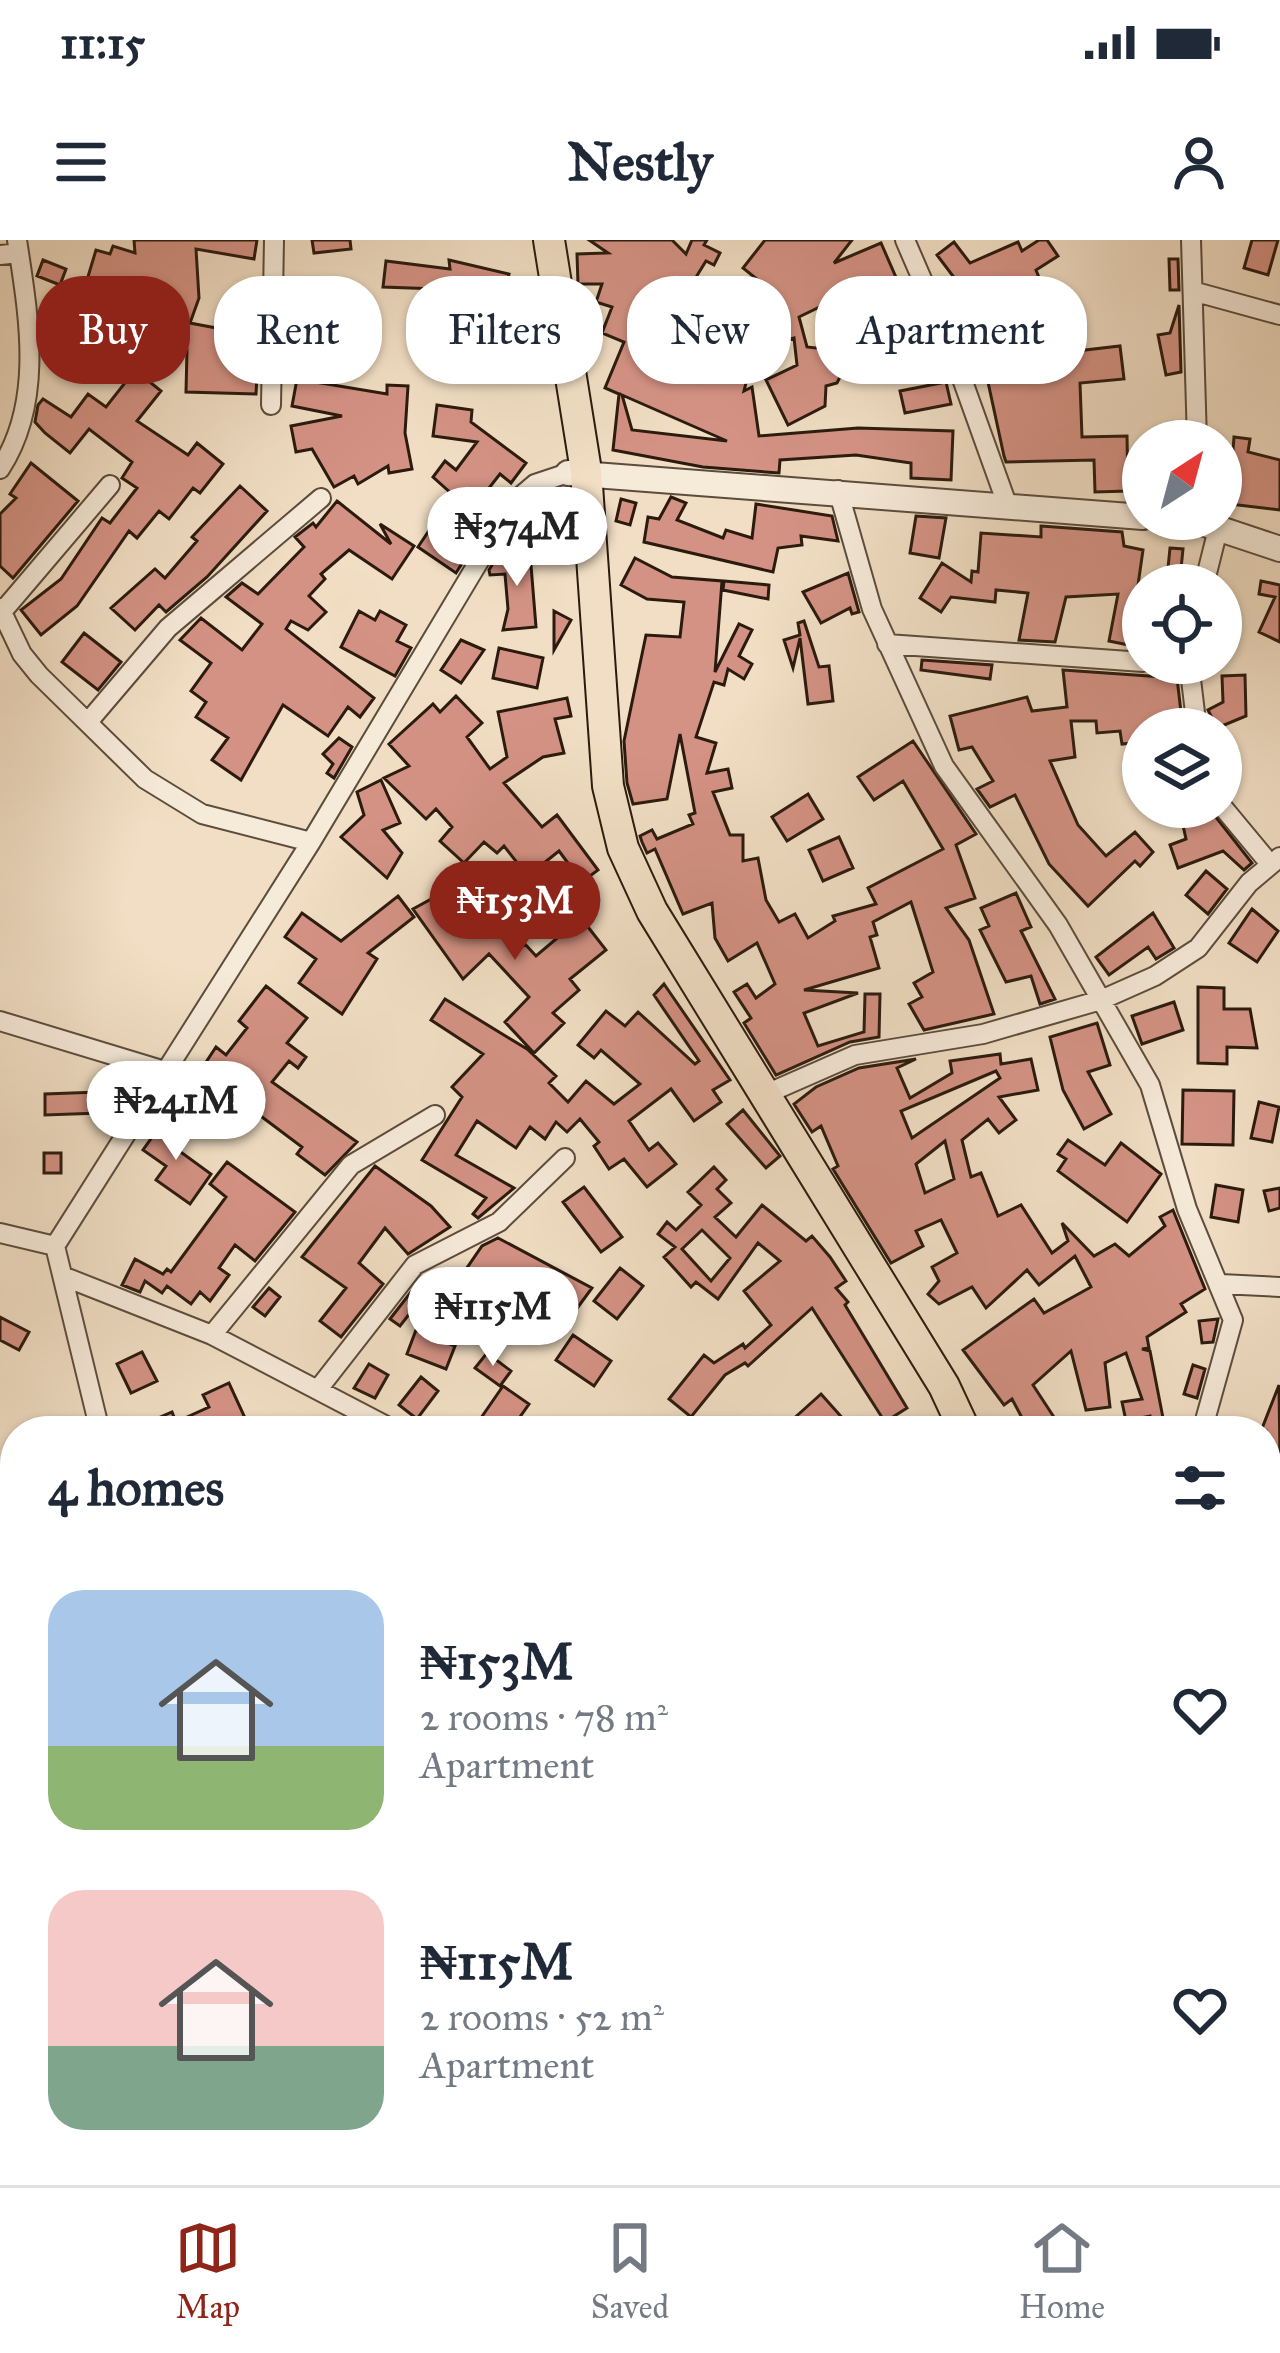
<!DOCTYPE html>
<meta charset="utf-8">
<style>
:root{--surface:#fff;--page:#f6f6f7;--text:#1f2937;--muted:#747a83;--line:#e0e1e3;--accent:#8f2418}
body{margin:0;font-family:"IM FELL Great Primer",serif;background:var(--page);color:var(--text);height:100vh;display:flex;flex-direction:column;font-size:45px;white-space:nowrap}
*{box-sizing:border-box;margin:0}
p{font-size:39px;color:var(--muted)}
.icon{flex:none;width:66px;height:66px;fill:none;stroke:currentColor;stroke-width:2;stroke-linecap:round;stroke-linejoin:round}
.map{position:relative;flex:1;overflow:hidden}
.panel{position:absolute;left:0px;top:1176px;width:1281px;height:771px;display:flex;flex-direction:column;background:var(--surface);border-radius:48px 48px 0 0;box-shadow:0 3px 9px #0004}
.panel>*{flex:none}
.guide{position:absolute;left:36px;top:36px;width:1209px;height:108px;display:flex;gap:24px}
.needle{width:78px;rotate:36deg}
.buttons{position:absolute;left:1122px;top:180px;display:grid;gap:24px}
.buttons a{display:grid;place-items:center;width:120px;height:120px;border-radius:50%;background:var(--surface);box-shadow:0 3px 9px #0004;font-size:60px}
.price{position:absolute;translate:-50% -102px;padding:0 27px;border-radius:42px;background:#fff;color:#222;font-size:39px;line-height:78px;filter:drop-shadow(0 3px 6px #0008)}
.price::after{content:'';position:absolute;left:50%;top:72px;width:36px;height:27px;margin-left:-18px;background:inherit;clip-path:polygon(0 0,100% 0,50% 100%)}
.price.on{background:var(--accent);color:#fff}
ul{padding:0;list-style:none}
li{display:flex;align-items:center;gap:36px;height:300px;padding:0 48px}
li span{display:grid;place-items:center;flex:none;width:336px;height:240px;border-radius:36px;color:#555}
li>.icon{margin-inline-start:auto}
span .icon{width:144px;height:144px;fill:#fffc;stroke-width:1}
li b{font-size:51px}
h2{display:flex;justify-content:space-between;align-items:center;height:144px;padding:0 48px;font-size:51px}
.tag{padding:0 42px;border-radius:48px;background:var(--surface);box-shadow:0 3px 9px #0004;font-size:42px;line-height:108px}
.tag.on{background:var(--accent);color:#fff}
.status{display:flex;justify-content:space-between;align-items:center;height:84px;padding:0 60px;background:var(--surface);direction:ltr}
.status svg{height:33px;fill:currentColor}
header{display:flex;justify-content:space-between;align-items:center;height:156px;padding:0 48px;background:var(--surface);font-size:54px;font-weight:800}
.menu{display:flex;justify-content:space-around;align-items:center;height:168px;border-top:3px solid var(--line);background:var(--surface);font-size:33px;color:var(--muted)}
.menu a{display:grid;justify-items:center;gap:6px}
.menu .on{color:var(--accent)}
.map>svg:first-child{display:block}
.green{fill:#b8c296;stroke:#726e52;stroke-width:3}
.building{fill:#d49284;stroke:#2b1b0e;stroke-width:3;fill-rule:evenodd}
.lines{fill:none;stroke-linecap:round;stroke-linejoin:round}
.minor-casing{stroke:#5c4c3c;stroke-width:22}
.tertiary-casing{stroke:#5c4c3c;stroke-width:28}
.primary-casing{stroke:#2b1b0e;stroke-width:34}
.minor{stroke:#f6ead9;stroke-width:18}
.tertiary{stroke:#f6ead9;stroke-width:24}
.primary{stroke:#f1dec4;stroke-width:30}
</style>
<div class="status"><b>11:15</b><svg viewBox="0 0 49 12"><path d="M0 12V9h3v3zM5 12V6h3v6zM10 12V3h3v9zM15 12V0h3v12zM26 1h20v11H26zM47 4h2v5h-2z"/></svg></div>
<header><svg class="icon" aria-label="menu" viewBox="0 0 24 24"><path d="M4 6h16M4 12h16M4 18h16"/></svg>Nestly<svg class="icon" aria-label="person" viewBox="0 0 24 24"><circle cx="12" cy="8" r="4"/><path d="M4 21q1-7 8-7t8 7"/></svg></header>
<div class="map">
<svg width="1280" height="1945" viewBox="0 0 1280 1945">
<rect width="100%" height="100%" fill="#f1dec4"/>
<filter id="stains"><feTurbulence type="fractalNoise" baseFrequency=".00167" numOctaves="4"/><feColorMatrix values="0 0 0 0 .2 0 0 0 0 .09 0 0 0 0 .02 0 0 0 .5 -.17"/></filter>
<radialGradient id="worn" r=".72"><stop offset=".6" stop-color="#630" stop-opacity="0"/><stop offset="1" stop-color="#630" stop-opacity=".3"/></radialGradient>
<path class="green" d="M15,1748V1932H250L236,1945H8L0,1939V1764Z"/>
<path class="building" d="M134,0H257L254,19L196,9L199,58L190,83L259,96L256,154L186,152L187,110L172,107L178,73L104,62V56L84,50L96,10L110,14L113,6L135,13Z
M312,0H350L351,9L314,13Z
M589,0H672L686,14L692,0H707L704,5L720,13L714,25L706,21L690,47L681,41L667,82L737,97L787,84L769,48L756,60L747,49L758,40L743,28L765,0H852L834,23L881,3L902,51L910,46L940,118L896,127L883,74L846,92L830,62L799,77L807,107L850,112L888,130L853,139L842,133L837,143L826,146L825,166L788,185L766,140L797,125L794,98L751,111L744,97L749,131L744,151L752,147L759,196L858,188L953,191L951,240L911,238V223L856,215L780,220L779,233L703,227L613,210L619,154L605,148L624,102L602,93L612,67L596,62L602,44H578L577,14L608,13ZM622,155L727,201L632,190Z
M1039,0H1047L1058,16L1036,30L1045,52L1036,55L1045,88L1055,87L1059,113L1120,106L1124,139L1080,143L1082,197L1127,196L1128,251L1095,252L1094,220L1006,222L1004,216L983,119L997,115L986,74L970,80L955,46L959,44L937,15L954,2L970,23L1018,2L1022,11Z
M1252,0H1278L1268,35L1244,28Z
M1169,19H1178L1179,50H1170Z
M43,20L66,29L60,45L37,36Z
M449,20L509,34L499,72L475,66L476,59L438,49L383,47L386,21L450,29Z
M1179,65L1181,132L1166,135L1158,95L1170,93Z
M433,75L464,82L454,132L424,126Z
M135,130L161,151L137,181L188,215L197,203L223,224L200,253L193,248L169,279L159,271L137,298L129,291L77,366L41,395L21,370L61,339L102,278L110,283L137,248L122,238L132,222L89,189L70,213L45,193L35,182L38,165L43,159L71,177L88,154L106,167Z
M297,139L387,154V145L408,146L405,193L412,229L389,233L388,226L358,244L354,236L334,247L312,209L296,212L291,186L342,176L292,166Z
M946,142L951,164L905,173L900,151Z
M437,165L472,170L471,182L526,223L511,243L500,234L471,271L433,237L445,221L456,230L477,202L433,196Z
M1234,197L1250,199L1248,212L1280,220V270L1221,263L1224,208L1233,210Z
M31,223L78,261L13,338L0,326V274L16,258L10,254Z
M240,246L267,271L207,337L166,372L159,365L135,390L111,368L155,329L165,338L197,301L192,297Z
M671,257L686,263L677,280L723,298L726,290L752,298L756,264L832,276L838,301L801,296L802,305L778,308L773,332L644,302L648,277L659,279Z
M621,259L636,263L630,285L616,281Z
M337,261L391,304L380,284L414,306L392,339L349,310L321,334L325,339L309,356L326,372L308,390L291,381L286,389L374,458L360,477L348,467L328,496L283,465L241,540L212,520L228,498L196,477L206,462L191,451L211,423L180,400L201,378L242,410L262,384L226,357L242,343L258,354L304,307L295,297L313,283L316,287Z
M916,276L946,278L939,318L910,313Z
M534,279L537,305L519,307L516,285Z
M434,283L471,309L456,333L418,307Z
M1041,286L1122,292L1124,306L1143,310L1138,345L1143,346V408L1109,401L1118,354L1066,357L1055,402L1019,400L1028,353L996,350L995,362L951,357L941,372L920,358L942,323L971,342L972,331L978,332L981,293L1041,297Z
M1170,308L1183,309L1180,339L1167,338Z
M530,313L536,387L503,390L508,369L505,334L490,335L489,330L498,315Z
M635,318L672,337L722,341L715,432L739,384L752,390L739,416L752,424L744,439L728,429L724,445L714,442L696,497L716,503L707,533L728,529L732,548L713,552L730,595H743V621L758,618L766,660L779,682L795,674L808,698L835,681L833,676L876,664L868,648L943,609L903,541L874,560L858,537L913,501L976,594L956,605L975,658L946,668L969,700L994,774L924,790L909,764L922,757L914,743L933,732L911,662L873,682L877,695L870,697L879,728L804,750L858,753L804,773L818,806L864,792L865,754H880L879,797L850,802L776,835L744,783L751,778L734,752L747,744L756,758L775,744L757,703L728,721L715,698L712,663L683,674L655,609L647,613L642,602L640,596L652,590L657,599L693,584L689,575L695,573L680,494L667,559L633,564L627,543L624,501L646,395L680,397L684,362L647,359L621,345Z
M848,333L859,372L852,374L850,368L821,383L803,352Z
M724,341L769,345L768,359L723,350Z
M1261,341L1280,345V402L1259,392L1275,357L1259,354Z
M359,371L375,380L380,371L406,385L397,401L411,408L395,436L341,407Z
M554,371L571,380L554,410Z
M804,381L819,427L829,426L833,461L808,464L800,398L793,428L784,400L800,395L798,383Z
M84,393L121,422L98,450L62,422Z
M461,400L484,410L461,443L441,430Z
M499,408L543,418L537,448L493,438Z
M922,420L992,425L990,439L921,430Z
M1063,430L1177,438L1183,489H1143V502L1122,504L1120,491L1097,493L1096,481H1071L1075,517L1050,521L1078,585L1106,616L1135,592L1153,612L1140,626L1135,621L1088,666L1049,624L1015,555L990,567L977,549L993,541L972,507L959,510L950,476L1027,457L1032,471L1067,467Z
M1245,435L1246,476L1217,488L1208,470L1223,462L1222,436Z
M456,456L482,483L467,497L490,529L507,517L498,472L567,458L571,476L555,479L564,513L543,517L504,543L542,587L557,575L598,630L582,642L559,611L539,627L558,650L530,673L517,657L534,644L504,606L497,613L484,602L464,623L440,601L452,587L436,569L426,579L384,538L409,526L389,504L433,464L440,472Z
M339,498L352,507L334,538L327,533L333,524L323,514Z
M381,540L400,583L383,590L402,613L387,638L341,597L364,575L357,552Z
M808,554L823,579L787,601L772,577Z
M1179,567H1208L1252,623L1244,630L1223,611L1178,628L1170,605L1186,599Z
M839,597L853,628L823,641L809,610Z
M1206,631L1227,649L1208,674L1186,655Z
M446,651L459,674L465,667L482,682L486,679L517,711L525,704L536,716L581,678L606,710L570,739L579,750L553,773L564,783L534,813L505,782L529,757L489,714L463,739L413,669Z
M1016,653L1031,687L1021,691L1055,759L1040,764L1031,736L1006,742L980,690L989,686L981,668Z
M398,656L414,677L368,713L377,719L342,774L299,743L316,719L285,697L302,673L341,701Z
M1252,669L1278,691L1257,722L1229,703Z
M1153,673L1174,708L1156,719L1148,707L1109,735L1096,717Z
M664,744L730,840L713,850L721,862L694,881L671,849L629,881L649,910L658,903L676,924L647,947L624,919L609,929L594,906L599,902L580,879L567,892L556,882L545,899L530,887L516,908L477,881L456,915L514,948L478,978L473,974L486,958L422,920L462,857L452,847L483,814L431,780L445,759L527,809L556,836L549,843L568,862L586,841L614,864L640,844L601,810L594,818L578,805L606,771L625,786L638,772L695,824L699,821L654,755Z
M266,746L307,778L287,803L306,817L298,828L289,821L272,842L357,902L325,935L297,914L302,907L258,874L248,889L189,848L216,807L226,815L247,788L239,781Z
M1198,747L1224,748V769H1250L1257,808L1227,807V824L1198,823Z
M1174,762L1183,790L1142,804L1132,776Z
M1097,783L1110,825L1088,832L1111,874L1084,889L1063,850L1050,797Z
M1000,814L1001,824L1031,819L1038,850L999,857L1016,880L999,893L988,879L962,900L971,937L981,933L998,976L1021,965L1052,1013L1068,1001L1062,983L1094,1016L1115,1004L1129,1016L1165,986L1160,977L1173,970L1205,1049L1181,1064L1186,1072L1147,1097L1149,1108L1142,1109L1150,1111L1164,1183L1151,1186L1150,1176L1126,1181L1122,1162L1142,1159L1126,1113L1105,1123L1110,1167L1086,1170L1071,1111L1033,1145L1063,1191H1029L1012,1159L1004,1165L963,1110L1034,1059L1044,1073L1091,1047L1075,1016L1039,1045L1027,1030L986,1068L972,1047L939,1064L928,1054L939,1041L932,1027L957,1013L941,980L916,991L923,1006L891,1023L833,929L838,926L821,886L812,892L794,864L816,847L859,828L916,819L897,828L910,858L952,833L950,821ZM996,831L1000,838L912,898L901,871ZM945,901L954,939L925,953L916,924Z
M1183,850L1234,851L1233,905L1182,904Z
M99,852L100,873L45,875V854Z
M1259,862L1279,867L1272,902L1251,898Z
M743,870L780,916L766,928L727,884Z
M168,875L184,886L171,905L211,934L190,964L156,940L166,926L143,910Z
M1068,900L1105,925L1121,903L1161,934L1127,982L1058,931L1066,919L1058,914Z
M44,913H61V933H44Z
M227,922L295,972L255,1021L235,1005L219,1028L229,1035L210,1061L200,1052L191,1064L167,1046L162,1053L145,1041L140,1052L122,1045L135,1019L163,1034L167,1029L171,1032L226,957L210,944Z
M375,926L431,966L450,987L408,1014L385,988L359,1023L383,1044L341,1097L320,1081L346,1048L302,1017Z
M714,927L726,940L717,949L731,963L715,977L736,997L762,965L806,1001L812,996L830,1017L846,1041L836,1048L848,1062L845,1065L907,1168L885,1182L812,1068L748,1126L745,1123L725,1135L691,1177L669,1159L704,1115L714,1123L743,1104L745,1108L771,1085L744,1051L780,1021L758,1003L718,1059L696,1042L691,1047L664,1017L675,1007L658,994L667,982L676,990L701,965L688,952ZM702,990L730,1018L711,1041L682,1009Z
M1216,945L1243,950L1238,982L1211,977Z
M584,947L622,997L601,1012L563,962Z
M1280,948V968L1269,971L1264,951Z
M498,998L592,1048L556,1097L539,1083L550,1067L537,1060L542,1051L509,1034L491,1061L502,1069L487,1093L442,1064L482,1006Z
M620,1028L643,1046L617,1079L594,1061Z
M269,1048L280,1057L265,1076L253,1067Z
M411,1052L421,1059L400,1086L390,1079Z
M0,1077L29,1092L19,1110L0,1100Z
M1218,1079L1213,1102L1202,1103L1199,1081Z
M416,1090L455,1106L446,1129L407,1114Z
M573,1095L611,1121L594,1146L556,1120Z
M142,1112L157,1141L131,1153L117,1124Z
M487,1113L511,1131L500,1146L475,1128Z
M369,1124L388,1135L375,1158L354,1148Z
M1193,1125L1205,1129L1197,1158L1184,1154Z
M421,1137L438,1151L417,1179L399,1165Z
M229,1143L251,1191H156L161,1189L156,1179L172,1172L176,1182L209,1167L203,1155Z
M1279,1145L1280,1221H1278L1266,1219V1191H1261Z
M503,1146L529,1164L510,1191H472Z
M821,1154L854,1191H780Z
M0,1519L15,1524V1598L0,1593Z
M0,1676L15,1686V1713L0,1722Z
M1280,1690V1740L1266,1716V1698Z
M375,1932H422L433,1945H387Z
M458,1932H506L512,1939L511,1945H443Z
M601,1932H634L623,1945H589Z
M789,1932H826L815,1945H778Z
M870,1932H960L949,1945H883Z
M1122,1932H1192L1193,1945H1124Z"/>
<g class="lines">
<defs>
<path id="minor" d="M905,0L947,97L1008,267
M1191,0L1197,201
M0,15L19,13L17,0
M1196,52L1280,75
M271,165L274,0
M0,229C42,165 30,85 19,13
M838,250L872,369L944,526L1058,685L1150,845L1187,969L1233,1080L1202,1191
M1204,345L1218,289
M0,368L22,414L39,435L145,539L202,574L311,602
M2,372L110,245
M887,404L1143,422
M1153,423L1189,425
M1189,423L1197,489
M88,482L168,388L321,258
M1221,565L1270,624
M0,781L165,831
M766,854L855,815L983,794L1101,760L1155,736L1198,708L1249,643L1280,617
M0,993L55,1006
M65,1037L212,1095L396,1191
M1221,1044L1280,1047
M212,1095L351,925L435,875
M319,1148L415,1025L499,982L565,918
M100,1191L55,1006L311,602L515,261L535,244L568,233
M1266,1236L1280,1234
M1266,1470L1280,1468
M1266,1581L1280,1575
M0,1638L15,1641
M0,1741L15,1726
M1266,1800L1280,1795
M258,1945L272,1932
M524,1945L530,1932
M975,1945L986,1932
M1065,1945L1069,1932"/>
<path id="tertiary" d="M568,233L1143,277
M1163,279L1196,281L1280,309
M1266,1870L1276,1839
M1260,1932L1261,1945"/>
<path id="primary" d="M549,0L586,231L608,546L623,608L652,671L944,1146L965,1191
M1266,1824L1280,1844"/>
</defs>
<use href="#minor" class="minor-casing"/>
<use href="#tertiary" class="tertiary-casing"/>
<use href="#primary" class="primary-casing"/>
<use href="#minor" class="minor"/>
<use href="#tertiary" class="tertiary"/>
<use href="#primary" class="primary"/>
</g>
<rect width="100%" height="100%" filter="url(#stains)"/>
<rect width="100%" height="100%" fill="url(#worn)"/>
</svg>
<div class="buttons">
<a><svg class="needle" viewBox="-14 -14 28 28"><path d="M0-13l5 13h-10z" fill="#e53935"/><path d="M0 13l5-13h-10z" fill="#747a83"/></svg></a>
<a><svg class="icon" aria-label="locate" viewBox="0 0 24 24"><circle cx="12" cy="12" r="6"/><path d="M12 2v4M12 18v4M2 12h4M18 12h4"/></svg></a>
<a><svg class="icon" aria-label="layers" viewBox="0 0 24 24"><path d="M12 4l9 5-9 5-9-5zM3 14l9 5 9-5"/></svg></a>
</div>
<b class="price" style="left:517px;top:349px">₦374M</b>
<b class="price on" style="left:515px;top:723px">₦153M</b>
<b class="price" style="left:176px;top:923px">₦241M</b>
<b class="price" style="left:493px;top:1129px">₦115M</b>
<div class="guide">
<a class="tag on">Buy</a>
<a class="tag">Rent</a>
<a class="tag">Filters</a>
<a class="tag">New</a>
<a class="tag">Apartment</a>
</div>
<section class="panel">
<h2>4 homes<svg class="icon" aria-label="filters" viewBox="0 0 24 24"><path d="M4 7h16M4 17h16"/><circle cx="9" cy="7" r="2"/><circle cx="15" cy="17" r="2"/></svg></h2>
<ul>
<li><span style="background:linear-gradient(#a9c7e8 65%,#8fb573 0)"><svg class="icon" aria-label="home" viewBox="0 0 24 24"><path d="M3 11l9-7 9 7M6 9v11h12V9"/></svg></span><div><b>₦153M</b><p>2 rooms · 78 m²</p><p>Apartment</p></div><svg class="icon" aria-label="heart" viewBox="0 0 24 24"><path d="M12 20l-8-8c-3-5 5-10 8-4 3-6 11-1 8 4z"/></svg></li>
<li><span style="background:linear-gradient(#f6c9c9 65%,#7fa58c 0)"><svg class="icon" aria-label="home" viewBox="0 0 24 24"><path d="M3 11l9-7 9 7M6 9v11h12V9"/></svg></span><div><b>₦115M</b><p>2 rooms · 52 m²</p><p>Apartment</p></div><svg class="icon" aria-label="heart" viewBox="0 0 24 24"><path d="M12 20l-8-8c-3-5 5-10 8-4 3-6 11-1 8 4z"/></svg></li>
</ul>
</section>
</div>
<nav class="menu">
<a class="on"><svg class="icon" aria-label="map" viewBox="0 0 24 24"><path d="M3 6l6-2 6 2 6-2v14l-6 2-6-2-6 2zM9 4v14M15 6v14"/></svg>Map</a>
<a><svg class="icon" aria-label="saved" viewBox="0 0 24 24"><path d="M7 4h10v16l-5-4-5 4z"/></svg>Saved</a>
<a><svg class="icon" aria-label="home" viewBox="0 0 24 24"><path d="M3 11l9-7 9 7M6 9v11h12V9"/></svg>Home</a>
</nav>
